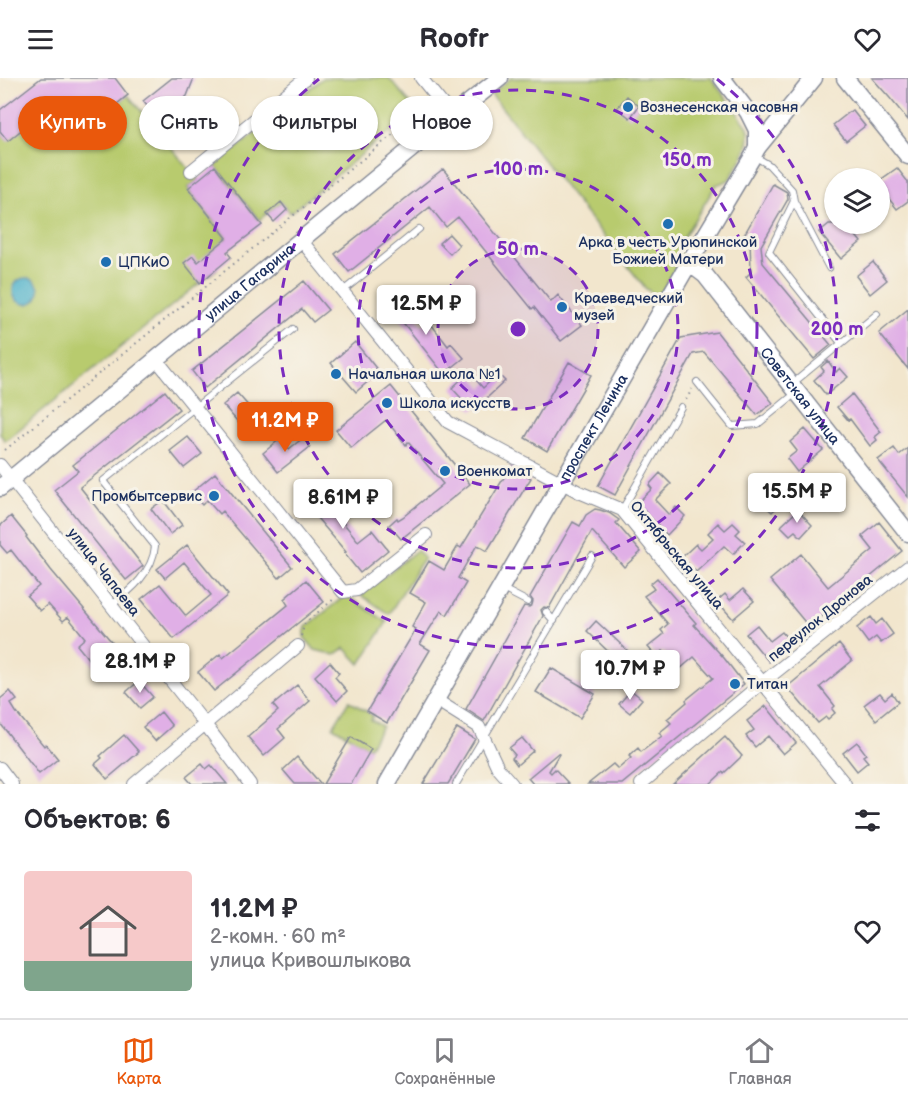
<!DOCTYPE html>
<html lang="ru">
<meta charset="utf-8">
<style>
:root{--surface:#fff;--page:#f2f2f3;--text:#2b2b33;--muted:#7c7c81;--line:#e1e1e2;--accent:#ea580c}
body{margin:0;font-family:"Balsamiq Sans",sans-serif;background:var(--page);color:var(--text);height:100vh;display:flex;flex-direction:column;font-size:22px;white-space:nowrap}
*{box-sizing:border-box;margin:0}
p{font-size:20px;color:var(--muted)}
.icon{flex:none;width:33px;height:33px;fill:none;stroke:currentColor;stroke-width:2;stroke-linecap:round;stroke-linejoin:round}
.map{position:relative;height:706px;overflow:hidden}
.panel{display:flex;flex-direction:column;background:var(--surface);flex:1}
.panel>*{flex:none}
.top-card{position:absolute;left:18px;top:18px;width:600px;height:54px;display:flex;gap:12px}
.fabs{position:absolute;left:824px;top:90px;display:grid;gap:12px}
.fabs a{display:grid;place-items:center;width:66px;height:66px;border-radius:50%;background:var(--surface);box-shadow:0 2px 4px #0004;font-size:30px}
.price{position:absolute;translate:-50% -51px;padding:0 14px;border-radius:6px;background:#fff;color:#222;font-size:20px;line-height:39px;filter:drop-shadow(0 2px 3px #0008)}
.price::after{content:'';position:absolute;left:50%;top:36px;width:18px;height:14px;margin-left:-9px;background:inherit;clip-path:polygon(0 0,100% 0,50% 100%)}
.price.on{background:var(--accent);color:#fff}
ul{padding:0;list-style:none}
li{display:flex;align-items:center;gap:18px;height:150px;padding:0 24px}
li span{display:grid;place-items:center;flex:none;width:168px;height:120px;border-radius:6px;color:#555}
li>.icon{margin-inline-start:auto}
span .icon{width:72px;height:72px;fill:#fffc;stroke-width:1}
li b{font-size:26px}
h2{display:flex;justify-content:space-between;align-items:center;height:72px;padding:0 24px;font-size:26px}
.chip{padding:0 21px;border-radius:27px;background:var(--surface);box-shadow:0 2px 4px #0004;font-size:21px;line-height:54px}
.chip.on{background:var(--accent);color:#fff}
header{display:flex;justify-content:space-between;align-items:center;height:78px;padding:0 24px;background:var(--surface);font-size:27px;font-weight:700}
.tab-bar{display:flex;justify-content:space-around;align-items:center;height:84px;border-top:2px solid var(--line);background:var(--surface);font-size:16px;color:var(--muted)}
.tab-bar a{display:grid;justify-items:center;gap:3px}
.tab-bar .on{color:var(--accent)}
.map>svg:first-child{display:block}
.green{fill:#b8cb6e;stroke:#6a7d66;stroke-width:1.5}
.water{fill:#4bb1ca;stroke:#337094;stroke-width:1.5}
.building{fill:#e0afe6}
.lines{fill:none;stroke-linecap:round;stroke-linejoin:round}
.lane-casing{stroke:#868a96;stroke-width:8}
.street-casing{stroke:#868a96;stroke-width:14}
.secondary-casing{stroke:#868a96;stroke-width:19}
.path{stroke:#868a96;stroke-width:2;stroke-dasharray:1.5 4.5;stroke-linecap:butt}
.lane{stroke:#fff;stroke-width:6}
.street{stroke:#fff;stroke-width:12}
.secondary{stroke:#fff;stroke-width:16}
.ring{fill:none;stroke:#7b2cbf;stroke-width:3;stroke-dasharray:10 8}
.poi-dot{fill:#1f6fb2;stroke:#f7f3e8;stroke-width:2}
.labels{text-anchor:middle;stroke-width:6;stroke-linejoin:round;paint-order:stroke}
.poi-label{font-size:15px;fill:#1b2f5e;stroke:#f7f3e8;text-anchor:start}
.street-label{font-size:15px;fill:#1b2f5e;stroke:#f7f3e8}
.centre{fill:#7b2cbf;stroke:#f7f3e8;stroke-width:3}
.ring-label{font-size:18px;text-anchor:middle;font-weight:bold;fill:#7b2cbf;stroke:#f7f3e8;stroke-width:6;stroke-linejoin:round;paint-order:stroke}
</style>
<header><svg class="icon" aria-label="menu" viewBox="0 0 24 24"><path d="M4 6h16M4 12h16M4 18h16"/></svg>Roofr<svg class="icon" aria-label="heart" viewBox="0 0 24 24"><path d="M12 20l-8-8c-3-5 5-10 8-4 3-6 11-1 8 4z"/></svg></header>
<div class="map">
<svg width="908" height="706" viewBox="0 0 908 706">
<rect width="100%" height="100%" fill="#f7f3e8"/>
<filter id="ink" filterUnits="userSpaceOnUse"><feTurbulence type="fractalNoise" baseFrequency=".0167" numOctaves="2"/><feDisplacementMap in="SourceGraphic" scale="12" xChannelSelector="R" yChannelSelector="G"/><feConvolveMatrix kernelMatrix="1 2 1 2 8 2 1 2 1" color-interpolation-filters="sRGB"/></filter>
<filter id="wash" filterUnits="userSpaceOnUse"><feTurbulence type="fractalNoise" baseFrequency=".008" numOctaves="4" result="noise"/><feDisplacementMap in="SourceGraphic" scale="24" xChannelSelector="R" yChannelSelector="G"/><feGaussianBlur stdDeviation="1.35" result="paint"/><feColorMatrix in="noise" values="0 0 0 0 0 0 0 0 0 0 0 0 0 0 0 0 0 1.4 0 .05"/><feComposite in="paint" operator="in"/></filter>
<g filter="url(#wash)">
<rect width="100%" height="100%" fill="#f2e6cd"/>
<path class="green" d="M323,0H389L416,32L290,135L281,124L259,142L215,88Z
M511,0H711L748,49C753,69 739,85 729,102L716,107L677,170L683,178L660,216H654L646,211L491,16Z
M128,17L198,102L188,110L227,160L206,178L217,191L5,363L0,356V53L8,62L52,27L77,58Z
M417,472L424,480L389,536L361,517Z
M346,517L387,544L360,586L345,570L335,577L315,572L304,559L306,549Z
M349,623L373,637L371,642L382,648L369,670L333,649Z"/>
<path class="water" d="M13 213a13 13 0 1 1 26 0a13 13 0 1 1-26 0Z"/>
<g id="blocks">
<path class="building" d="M41,0H115L128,17L77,58L52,27L8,63L0,53V32Z
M172,0H194L187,18L158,41L143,23Z
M872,0H908V42L889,19Z
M627,18L639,28L630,40L617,30Z
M852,32L865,48L846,63L833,47Z
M215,88L262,147L227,174L231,179L200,205L184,185L193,178L198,184L227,160L188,110Z
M897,90L908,104V123L897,131L879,108V103Z
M443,91L551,224L558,217L582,247L561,263L534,229L532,231L458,139L446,149L430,129L349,194L335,176Z
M773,106L787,114L788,121L761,168L763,185L831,267L814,281L746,199L751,194L750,161L744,157Z
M281,124L287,132L274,144L267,136Z
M829,146H846L861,164L841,181L819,154Z
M449,156L459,167L450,176L439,165Z
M873,184L887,202L870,216L856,198Z
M304,203L328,232L313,244L302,231L205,310L192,293Z
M396,213L422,247L428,242L448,268L451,265L464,280L444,296L385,222Z
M908,231V291L879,255Z
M717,254L773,325L757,337L704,274L693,276L615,417L598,408L681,260Z
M355,264L379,294L356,314L331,285Z
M828,283L836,294L840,290L848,299L826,317L814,302L824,293L821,289Z
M569,284L591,297L547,373L525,360Z
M469,294L483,310L498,296L505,303L473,333L452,310Z
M391,308L470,406L401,461L389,447L397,440L398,442L403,439L443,406L408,364L406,367L386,342L351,370L336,352Z
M165,313L179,331L80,409L143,488L126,502L54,412L78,393L73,387Z
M237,315L265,347L251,359L223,327Z
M852,316L881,354L875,359L877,362L870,368L850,341L848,342L837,329Z
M805,351L823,372L797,394L787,381L797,373L790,364Z
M188,359L202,376L184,390L170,373Z
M281,360L289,371L303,360L310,369L278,394L263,375Z
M894,370L899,377L908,370V419L878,382Z
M511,388L531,400L487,473L477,467L458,500L466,505L447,537L441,533L420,566L430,572L387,645L367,633L416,551L412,549L426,524L410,515L429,483L444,492L458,468L461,470Z
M215,395L292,489L279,500L222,433L219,436L207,422L202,427L191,415Z
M660,395L671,406L655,422L669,437L676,429L685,438L667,457L637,425L652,411L649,407Z
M319,404L339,427L333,432L358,463L372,452L388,472L360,495L344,475L346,474L300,420Z
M782,408L798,424L792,431L783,423L772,434L764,427Z
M163,422L182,447L170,456L151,431Z
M595,431L600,432L609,435L619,442L616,445L641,474L624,489L592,453L549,530L544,529L541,532L543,538L484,643L466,631L524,528L529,529L532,527L533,523L530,519L573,444L580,448L586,437Z
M798,432L812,447L801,459L795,453L790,457L781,448Z
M11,438L27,458L26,459L51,492L116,569L109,575L112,579L101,588L99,584L94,588L77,567L85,560L68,539L63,543L48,526L40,533L27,518L39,508L11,472L7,475L0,467V448Z
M879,444L902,473L809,549L770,502L801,476L828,509L873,472L862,458Z
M718,445L725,452L733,445L740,452L736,456L745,464L733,476L724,468L696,494L682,479L696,466L701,471L713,460L708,455Z
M187,467L228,517L174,561L141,521L160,506L186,538L211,517L184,484L165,500L157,491Z
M657,500L696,545L694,547L724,580L744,606L622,706H588L613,686L618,691L631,680L629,678L638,670L641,674L662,658L659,655L671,645L667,641L687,624L686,622L713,600L694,579L680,591L663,573L656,578L648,569L664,556L661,552L668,546L644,518L654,511L650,506Z
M306,502L324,524L214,613L198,594L220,576L223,580L288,527L284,521Z
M743,511L754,523L733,541L717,523L725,516L730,522Z
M871,539L876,546L882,541L893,556L881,565L876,559L868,565L857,550Z
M596,543L629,574L619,584L587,553Z
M757,547L770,563L782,554L792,566L769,584L746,556Z
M839,566L852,583L820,609L835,628L832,631L835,635L828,641L826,639L818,645L787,609Z
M330,584L339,595L335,599L347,613L337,623L315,598Z
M551,590L595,616L580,640L536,614Z
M139,603L153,619L140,630L126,614Z
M297,607L310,623L278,651L285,660L264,678L248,659L278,633L273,627Z
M631,612L642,621L630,635L619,626Z
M10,613L17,622L11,626L16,634L44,668L46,666L58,681L39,696L0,645V621Z
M880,615L885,621L892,615L898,624L876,642L864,627Z
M766,628L796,665L783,676L768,658L755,669L746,658L754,652L747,643Z
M161,634L172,648L155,663L143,649Z
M457,650L475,661L448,706H423Z
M124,657L139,674L107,701L95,686L102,680L100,678Z
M351,659L371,671L351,706H323Z
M725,659L742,678L724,695L723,694L710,706H673Z
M522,660L533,673L517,687L512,680L515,677L509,670Z
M857,664L866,676L863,678L868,684L857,693L843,675Z
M558,675L559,676L549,693L551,695L555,691L569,706H533L528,700Z
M297,679L321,706H295L283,692Z
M202,686L206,691L211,687L227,706H192L186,699Z"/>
</g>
</g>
<g filter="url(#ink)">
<use href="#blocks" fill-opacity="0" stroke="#868a96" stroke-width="1.5"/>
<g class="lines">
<defs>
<path id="lane" d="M754,78L769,87L792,112L794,123L769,174L841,265
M794,123L829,190
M343,213L419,151
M697,304L732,348L758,346L796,315
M792,306L877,236
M622,432L681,329
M501,510L528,524
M112,527C131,512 153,494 155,468L103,403L293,251
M546,534L554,543
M456,706L592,478"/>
<path id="street" d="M421,0L452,38
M191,93L306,0
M301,162L448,344L579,414L622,432L845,706
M156,281L343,514L357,512L426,457
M0,387L205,646L250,706
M436,622L479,649L498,690L512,706
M0,690L12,706
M134,706L298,568
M641,706L763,604L908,489"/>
<g id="secondary">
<path d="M722,0L748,34L757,52V70"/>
<path d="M845,0L908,78"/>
<path id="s1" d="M689,185L705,197L908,455"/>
<path id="s2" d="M0,410L432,54L500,0"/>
<path id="s3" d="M387,706L689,185L753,78L757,70L814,0"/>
</g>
</defs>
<use href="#lane" class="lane-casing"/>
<use href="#street" class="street-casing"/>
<use href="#secondary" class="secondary-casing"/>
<path class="path" d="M686,322L692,311
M5,372L418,36L424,43
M301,558L305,545L334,521"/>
<use href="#lane" class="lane"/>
<use href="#street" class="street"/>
<use href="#secondary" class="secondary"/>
</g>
</g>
<circle cx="518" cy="251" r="80" fill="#7b2cbf" fill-opacity=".12"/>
<g class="ring">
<circle cx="518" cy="251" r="80"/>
<circle cx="518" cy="251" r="160"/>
<circle cx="518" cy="251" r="239"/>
<path d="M717 1A319 319 0 1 1 319 1"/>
</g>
<g class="poi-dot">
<circle cx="628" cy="29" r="6"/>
<circle cx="668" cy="146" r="6"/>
<circle cx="106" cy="184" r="6"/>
<circle cx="562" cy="229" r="6"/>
<circle cx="336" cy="296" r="6"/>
<circle cx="387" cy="325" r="6"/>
<circle cx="445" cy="393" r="6"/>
<circle cx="214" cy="418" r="6"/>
<circle cx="735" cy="606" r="6"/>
</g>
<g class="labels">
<g class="poi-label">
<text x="640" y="34">Вознесенская часовня</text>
<text x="668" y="169" text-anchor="middle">Арка в честь Урюпинской<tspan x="668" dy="17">Божией Матери</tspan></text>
<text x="118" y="189">ЦПКиО</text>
<text x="574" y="225">Краеведческий<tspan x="574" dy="17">музей</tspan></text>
<text x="348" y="301">Начальная школа №1</text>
<text x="399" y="330">Школа искусств</text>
<text x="457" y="398">Военкомат</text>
<text x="202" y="423" text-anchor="end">Промбытсервис</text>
<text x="747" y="611">Титан</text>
</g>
<g class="street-label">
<text dy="5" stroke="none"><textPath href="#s2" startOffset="324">улица Гагарина</textPath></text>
<text dy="5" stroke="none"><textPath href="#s1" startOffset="174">Советская улица</textPath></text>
<text dy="5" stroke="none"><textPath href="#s3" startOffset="412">проспект Ленина</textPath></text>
<text transform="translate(677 477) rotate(50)" y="5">Октябрьская улица</text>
<text transform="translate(104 494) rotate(52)" y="5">улица Чапаева</text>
<text transform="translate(820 540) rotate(-39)" y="5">переулок Дронова</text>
</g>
</g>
<circle cx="518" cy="251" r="9" class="centre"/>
<g class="ring-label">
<text x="687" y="88">150 m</text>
<text x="518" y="97">100 m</text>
<text x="518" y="177">50 m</text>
<text x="837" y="257">200 m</text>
</g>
</svg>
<div class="fabs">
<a><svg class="icon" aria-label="layers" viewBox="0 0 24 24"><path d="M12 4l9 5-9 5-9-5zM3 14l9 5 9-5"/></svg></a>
</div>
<b class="price" style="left:426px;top:258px">12.5M ₽</b>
<b class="price on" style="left:285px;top:375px">11.2M ₽</b>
<b class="price" style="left:797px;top:446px">15.5M ₽</b>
<b class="price" style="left:343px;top:452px">8.61M ₽</b>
<b class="price" style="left:140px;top:616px">28.1M ₽</b>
<b class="price" style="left:630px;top:623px">10.7M ₽</b>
<div class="top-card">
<a class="chip on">Купить</a>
<a class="chip">Снять</a>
<a class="chip">Фильтры</a>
<a class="chip">Новое</a>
</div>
</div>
<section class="panel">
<h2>Объектов: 6<svg class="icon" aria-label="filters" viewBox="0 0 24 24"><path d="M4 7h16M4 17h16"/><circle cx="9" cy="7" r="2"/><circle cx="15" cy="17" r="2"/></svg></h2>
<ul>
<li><span style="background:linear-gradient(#f6c9c9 75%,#7fa58c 0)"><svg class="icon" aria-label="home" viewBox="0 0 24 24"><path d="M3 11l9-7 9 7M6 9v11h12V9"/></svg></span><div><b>11.2M ₽</b><p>2-комн. · 60 m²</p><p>улица Кривошлыкова</p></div><svg class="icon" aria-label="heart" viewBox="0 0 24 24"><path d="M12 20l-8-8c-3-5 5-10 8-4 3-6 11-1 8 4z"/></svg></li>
</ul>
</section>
<nav class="tab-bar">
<a class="on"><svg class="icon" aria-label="map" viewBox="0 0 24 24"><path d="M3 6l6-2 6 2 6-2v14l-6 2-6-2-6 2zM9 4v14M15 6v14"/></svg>Карта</a>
<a><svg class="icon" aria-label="saved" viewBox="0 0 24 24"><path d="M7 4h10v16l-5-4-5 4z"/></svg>Сохранённые</a>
<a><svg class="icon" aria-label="home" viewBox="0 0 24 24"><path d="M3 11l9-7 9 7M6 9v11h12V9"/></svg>Главная</a>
</nav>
